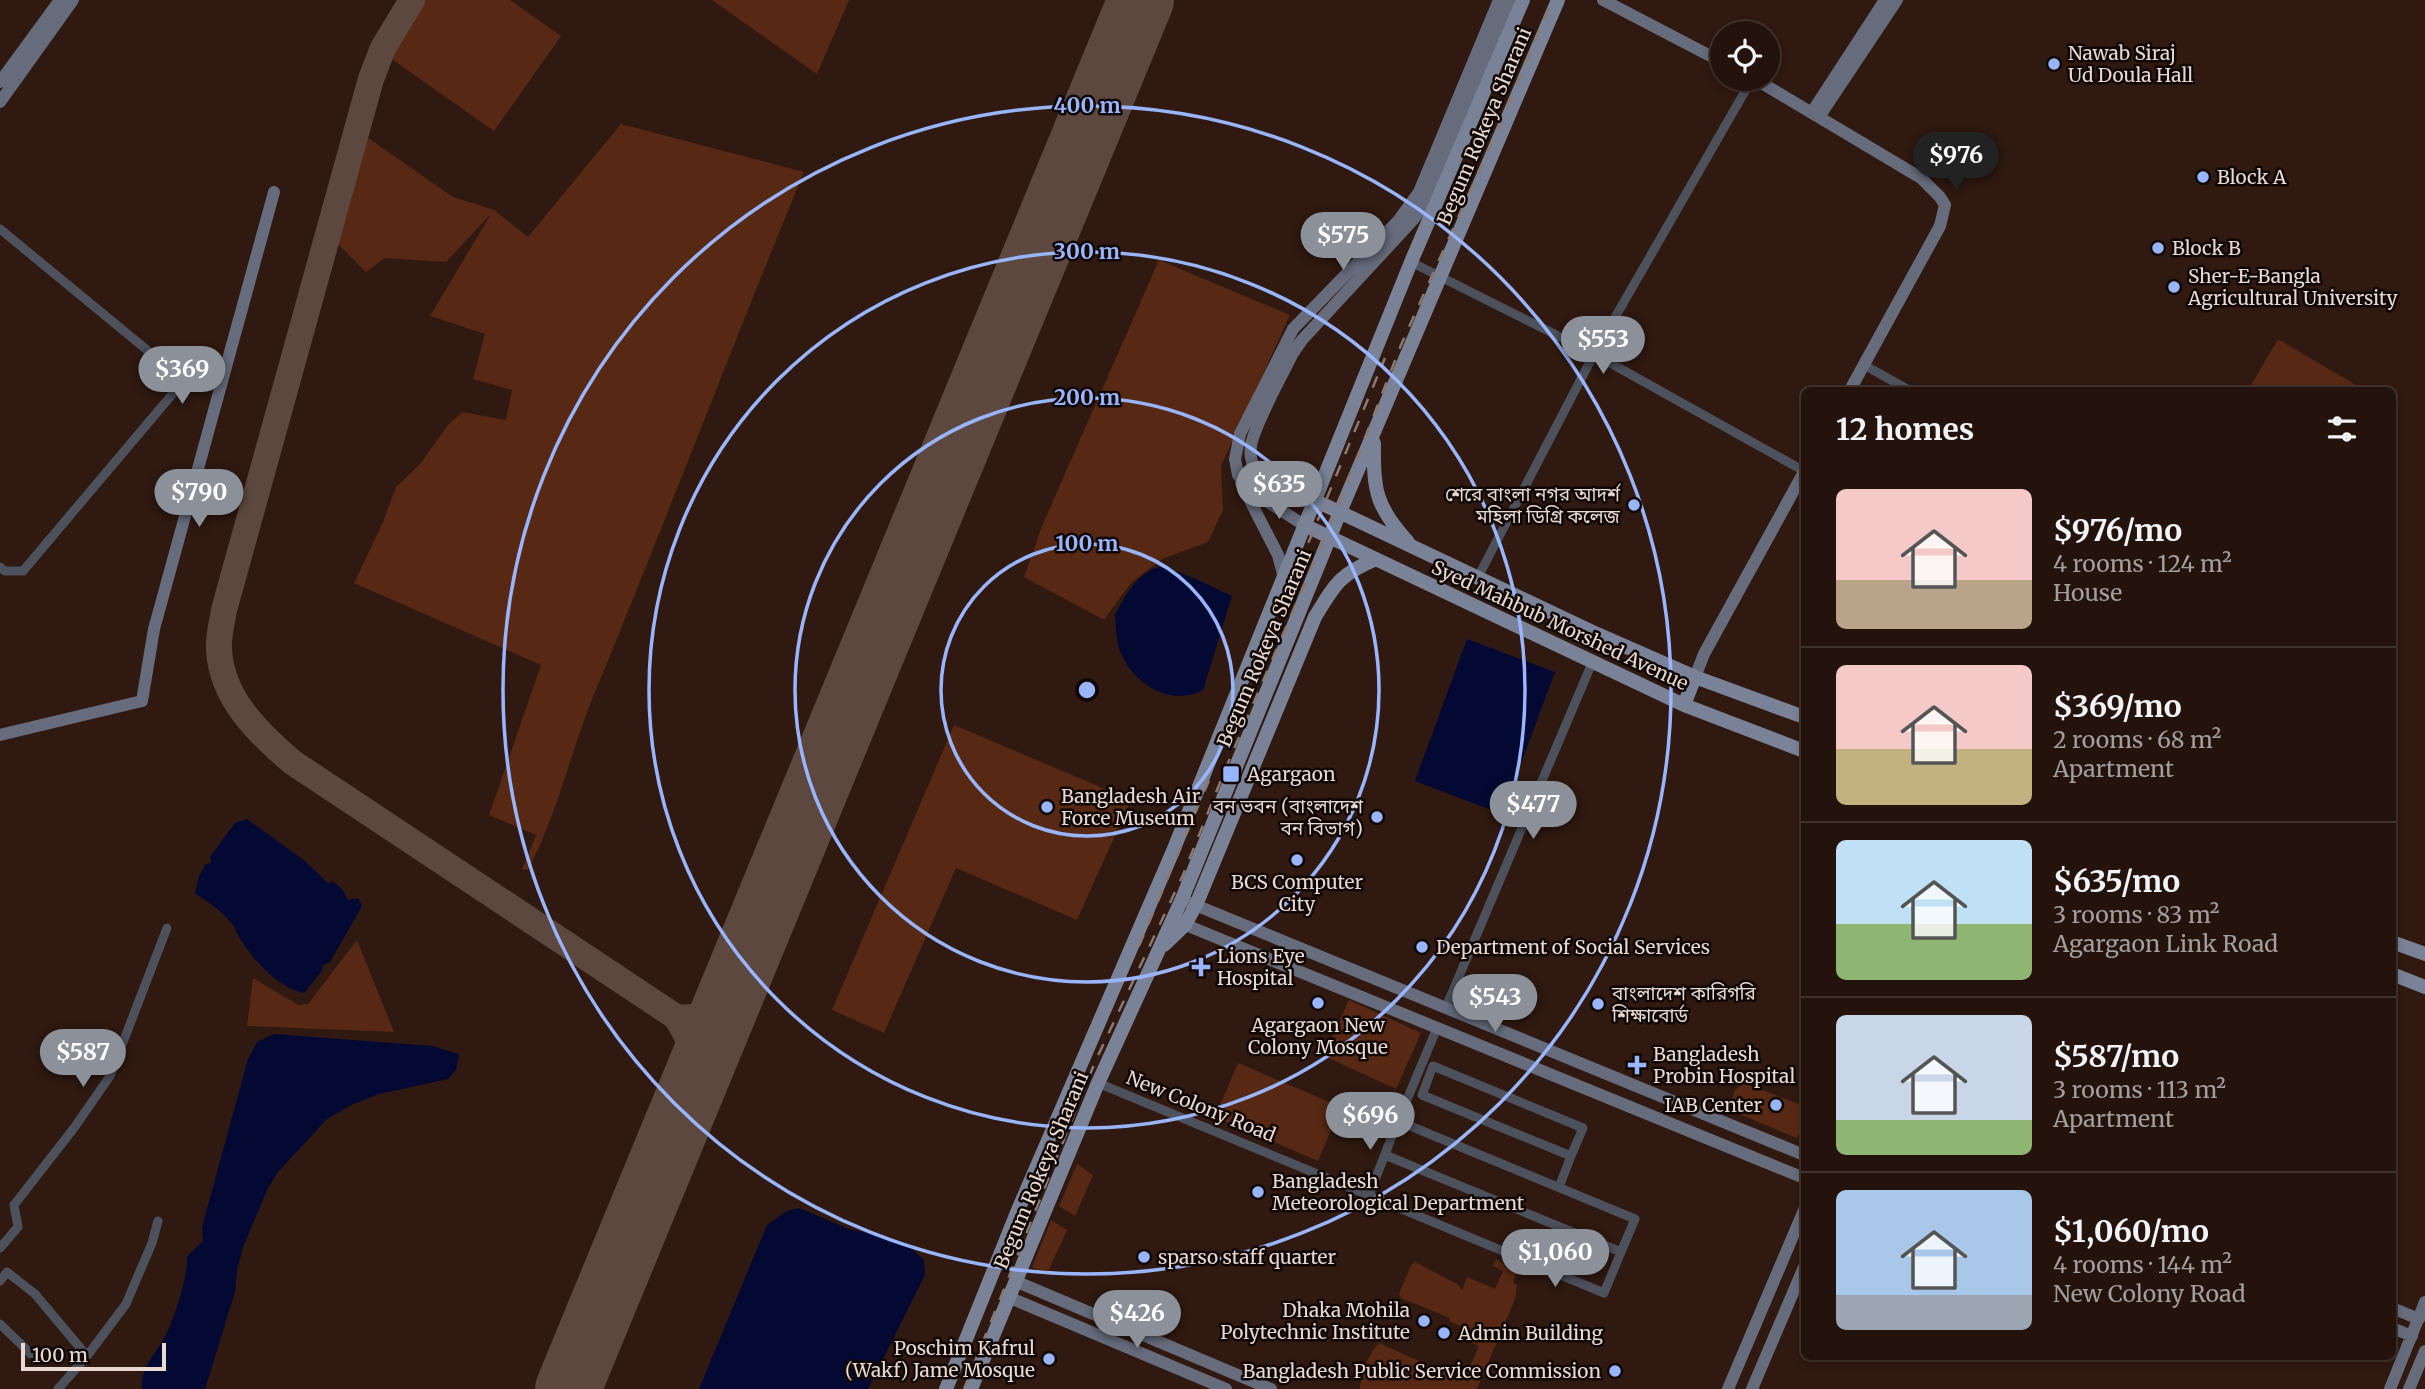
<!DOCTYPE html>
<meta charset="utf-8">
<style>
:root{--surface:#23130c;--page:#2f201a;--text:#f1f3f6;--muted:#a39e9d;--line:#40322d;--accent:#8c9099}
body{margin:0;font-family:Merriweather,"Noto Sans Bengali",serif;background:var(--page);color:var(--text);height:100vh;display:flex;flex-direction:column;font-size:26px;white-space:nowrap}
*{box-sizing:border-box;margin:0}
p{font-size:23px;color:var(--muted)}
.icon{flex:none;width:38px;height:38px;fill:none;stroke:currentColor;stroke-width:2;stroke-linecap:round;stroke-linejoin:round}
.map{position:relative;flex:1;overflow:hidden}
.drawer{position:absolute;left:1801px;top:387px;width:595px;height:973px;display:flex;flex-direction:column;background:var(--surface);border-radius:10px;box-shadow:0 4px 10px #0003,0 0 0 2px var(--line)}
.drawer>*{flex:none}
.tools{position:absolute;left:1710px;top:21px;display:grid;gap:14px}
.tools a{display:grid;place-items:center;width:70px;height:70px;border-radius:50%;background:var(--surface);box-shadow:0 4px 10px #0003,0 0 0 2px var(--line);font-size:35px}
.scale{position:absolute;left:21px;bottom:18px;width:145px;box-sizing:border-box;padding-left:7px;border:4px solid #e9d9d3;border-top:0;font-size:19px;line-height:24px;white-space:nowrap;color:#e9d9d3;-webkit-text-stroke:5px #100704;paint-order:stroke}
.price{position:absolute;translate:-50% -60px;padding:0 16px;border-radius:24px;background:var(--accent);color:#fff;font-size:23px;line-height:46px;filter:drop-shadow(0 2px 4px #0008)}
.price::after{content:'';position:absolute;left:50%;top:42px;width:21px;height:16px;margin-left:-10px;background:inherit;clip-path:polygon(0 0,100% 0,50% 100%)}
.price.on{background:#222;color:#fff}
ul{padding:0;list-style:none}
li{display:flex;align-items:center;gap:21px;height:175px;padding:0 35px}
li+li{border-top:2px solid var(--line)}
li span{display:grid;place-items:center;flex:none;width:196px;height:140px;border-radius:10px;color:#555}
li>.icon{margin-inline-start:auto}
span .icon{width:84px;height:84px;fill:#fffc;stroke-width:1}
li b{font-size:30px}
h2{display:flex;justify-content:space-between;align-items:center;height:84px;padding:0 35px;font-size:30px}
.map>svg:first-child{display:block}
.green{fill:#572814}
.water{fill:#030932}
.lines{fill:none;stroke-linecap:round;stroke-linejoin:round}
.taxiway{stroke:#5d4840;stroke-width:26}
.runway{stroke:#5d4840;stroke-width:66}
.street{stroke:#4d515b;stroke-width:9}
.secondary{stroke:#666c7c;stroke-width:12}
.primary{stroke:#798296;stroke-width:14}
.rail{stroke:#8b7871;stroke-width:2.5;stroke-dasharray:12 12;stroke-linecap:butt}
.ring{fill:none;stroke:#99b5fd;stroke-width:3.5}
.poi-dot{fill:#99b5fd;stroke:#100704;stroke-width:2.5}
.labels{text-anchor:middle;stroke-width:5;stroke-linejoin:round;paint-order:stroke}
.poi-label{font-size:19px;fill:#e9d9d3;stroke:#100704;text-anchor:start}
.street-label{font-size:19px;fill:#e9d9d3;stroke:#100704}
.centre{fill:#99b5fd;stroke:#100704;stroke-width:3.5}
.ring-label{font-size:21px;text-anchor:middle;font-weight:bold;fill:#99b5fd;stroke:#100704;stroke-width:5;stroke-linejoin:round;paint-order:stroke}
</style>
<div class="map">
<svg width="2425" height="1389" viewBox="0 0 2425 1389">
<rect width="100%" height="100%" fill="#2f1910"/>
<path class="green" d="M425,0H510L561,36L494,131L386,55Z
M712,0H849L817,74Z
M621,124L804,172C732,346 665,523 593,697C570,754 557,815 528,870L522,869L536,835L489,815L541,665L354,583L383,522L396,487L420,464L448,425L462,412L506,420L512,390L473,379L485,334L430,316L491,214L446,262L385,258L366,272L336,242L364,135L453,197L494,210L528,237Z
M1159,260L1290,315L1221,466L1223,510L1208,542L1162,559L1131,583L1104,620L1024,577L1042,526Z
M2278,339L2356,385L2353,390H2256L2250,387Z
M954,725L1131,800L1077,920L956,868L884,1033L832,1010Z
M357,940L394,1032L247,1026L253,978L298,1005L308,1004Z
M1349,1000L1421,1033L1396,1089L1324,1056Z
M1238,1063L1341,1107L1318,1161L1215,1117Z
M1744,1083L1804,1106V1120L1797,1138L1729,1110L1735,1090Z
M1077,1164L1093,1175L1075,1216L1059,1206Z
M1051,1220L1067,1230L1047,1274L1032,1267Z
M1496,1259L1517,1271L1513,1283L1517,1285L1515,1299L1477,1389H1360C1360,1375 1369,1353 1379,1343L1457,1378L1464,1370L1469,1368L1479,1346L1460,1338L1465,1328L1449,1321L1450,1318L1401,1298L1399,1294L1411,1265L1415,1262L1459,1285L1462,1290L1467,1277L1495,1289L1503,1271L1493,1266Z"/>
<path class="water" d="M1159,567C1183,571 1210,586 1232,596L1203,690C1170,708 1130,682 1119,648C1116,638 1116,625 1115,615C1125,596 1137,573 1159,567Z
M1467,639L1555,672L1502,814L1415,781Z
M247,819L306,862L329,884L332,881L342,889L348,900L358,898L362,906L330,962L322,966V971L304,993C278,988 250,957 238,935C233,927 238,933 233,925C223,911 208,903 195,893L199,876L206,864L211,863L210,857L235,823Z
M274,1034L432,1046L459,1054L456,1070L448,1079L379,1094L351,1105L327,1119L277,1173L267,1190L243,1247L237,1270L235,1292L205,1389H142C140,1367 156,1354 166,1335C175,1316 188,1277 187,1256L203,1241L202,1227L248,1059L257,1042Z
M799,1208L849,1229L904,1242L924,1260L925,1275L868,1389H699L767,1225L787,1211Z"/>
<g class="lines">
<path class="taxiway" d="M412,0L383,48L371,79L224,610C222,623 218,637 219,649C221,697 257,732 292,762L676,1017C696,1019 713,1015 728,1001
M676,1017C688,1036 697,1055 696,1077"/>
<path class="runway" d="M568,1389L1141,0"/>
<path class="street" d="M0,229L175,373L178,381L175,391L23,571H5L0,567
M1411,262L1594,354L1804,471
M1864,365L1909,390
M1477,579L1594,354L1752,79
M1446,1007L1592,663
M1098,1083L1604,1293L1621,1252L1385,1155L1621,1252L1635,1219L1398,1121L1437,1028
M1559,1187L1571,1156L1422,1095L1433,1066L1583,1128L1571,1156
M1369,1195L1398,1121
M0,1248L18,1227L14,1205L74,1128L110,1076L167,928
M0,1281L7,1272L35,1294L87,1356L126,1304L152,1243L158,1221
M0,1324L31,1354
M58,1389L87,1356"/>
<path class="secondary" d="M1603,0L1722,62
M1755,79L1921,178L1940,197L1945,205L1940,226L1850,390
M0,82L60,0
M0,102L73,0
M1812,112L1885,0
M1819,117L1897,0
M1241,483L1278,555L1284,578
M1314,500C1296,494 1274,490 1260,476C1253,469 1249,457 1251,446C1254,425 1283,374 1293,353L1302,340L1413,220L1421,209L1511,0
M1304,525L1260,497L1238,475L1235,459L1240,434L1293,329L1398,221L1419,192L1499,0
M1695,677L1704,654L1804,472
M0,735L142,701L154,629L274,192
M1188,902L1804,1155
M1176,921L1804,1178
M1015,1281L1271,1389
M1008,1297L1226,1389
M2392,1308L2419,1319
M2392,1328L2412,1336
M1728,1389L1804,1210
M1752,1389L1804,1267
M2390,1389L2425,1302
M2409,1389L2425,1351"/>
<path class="primary" d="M1374,443C1373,490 1376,507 1408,542
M1314,500L1597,634L1695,677L1804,717
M1304,525L1684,705L1804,751
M1684,705L1695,677
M2392,942L2425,954
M1164,945L1185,925L1196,905L1315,617C1335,584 1340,574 1376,559
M2392,974L2425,987
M946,1389L1018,1210L1173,851L1411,262L1523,0
M971,1389L1098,1083L1182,899L1340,512L1558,0"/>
<path class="rail" d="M1244,698L1385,358
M1139,946L1210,778
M964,1389L1095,1062L1183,875L1225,770L1344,492L1401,345L1501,122L1552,0"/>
</g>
<g class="ring">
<circle cx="1087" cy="690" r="146"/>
<circle cx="1087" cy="690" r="292"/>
<circle cx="1087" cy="690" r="438"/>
<circle cx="1087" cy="690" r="584"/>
</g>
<g class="poi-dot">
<circle cx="2054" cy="64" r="7"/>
<circle cx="2203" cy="177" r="7"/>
<circle cx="2158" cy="248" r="7"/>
<circle cx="2174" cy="287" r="7"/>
<circle cx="1634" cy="505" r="7"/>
<rect x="1222" y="765" width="18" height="18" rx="3.5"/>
<circle cx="1047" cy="807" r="7"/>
<circle cx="1377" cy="817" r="7"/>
<circle cx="1297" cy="860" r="7"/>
<circle cx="1422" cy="947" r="7"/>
<path d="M1197.5 956.5h7v7h7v7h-7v7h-7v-7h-7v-7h7z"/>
<circle cx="1318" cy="1003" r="7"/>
<circle cx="1598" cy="1004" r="7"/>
<path d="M1633.5 1054.5h7v7h7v7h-7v7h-7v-7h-7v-7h7z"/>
<circle cx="1776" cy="1105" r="7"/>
<circle cx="1258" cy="1192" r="7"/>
<circle cx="1144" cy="1257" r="7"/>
<circle cx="1424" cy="1321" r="7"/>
<circle cx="1444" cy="1333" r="7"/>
<circle cx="1049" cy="1359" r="7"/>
<circle cx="1615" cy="1371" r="7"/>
</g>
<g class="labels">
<g class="poi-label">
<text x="2068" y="60">Nawab Siraj<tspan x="2068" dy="22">Ud Doula Hall</tspan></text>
<text x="2217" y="184">Block A</text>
<text x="2172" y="255">Block B</text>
<text x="2188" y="283">Sher-E-Bangla<tspan x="2188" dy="22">Agricultural University</tspan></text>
<text x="1620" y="501" text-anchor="end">শেরে বাংলা নগর আদর্শ<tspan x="1620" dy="22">মহিলা ডিগ্রি কলেজ</tspan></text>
<text x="1247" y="781">Agargaon</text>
<text x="1061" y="803">Bangladesh Air<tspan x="1061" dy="22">Force Museum</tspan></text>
<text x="1363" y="813" text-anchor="end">বন ভবন (বাংলাদেশ<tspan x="1363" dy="22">বন বিভাগ)</tspan></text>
<text x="1297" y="889" text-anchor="middle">BCS Computer<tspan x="1297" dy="22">City</tspan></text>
<text x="1436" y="954">Department of Social Services</text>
<text x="1217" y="963">Lions Eye<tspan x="1217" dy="22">Hospital</tspan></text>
<text x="1612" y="1000">বাংলাদেশ কারিগরি<tspan x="1612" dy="22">শিক্ষাবোর্ড</tspan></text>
<text x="1318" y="1032" text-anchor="middle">Agargaon New<tspan x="1318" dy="22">Colony Mosque</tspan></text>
<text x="1653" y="1061">Bangladesh<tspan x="1653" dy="22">Probin Hospital</tspan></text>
<text x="1762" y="1112" text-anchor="end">IAB Center</text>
<text x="1272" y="1188">Bangladesh<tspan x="1272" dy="22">Meteorological Department</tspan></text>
<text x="1158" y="1264">sparso staff quarter</text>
<text x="1410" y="1317" text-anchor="end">Dhaka Mohila<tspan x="1410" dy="22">Polytechnic Institute</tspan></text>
<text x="1458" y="1340">Admin Building</text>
<text x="1035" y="1355" text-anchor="end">Poschim Kafrul<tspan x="1035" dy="22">(Wakf) Jame Mosque</tspan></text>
<text x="1601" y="1378" text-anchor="end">Bangladesh Public Service Commission</text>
</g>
<g class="street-label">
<text transform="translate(1484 126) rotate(-67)" y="7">Begum Rokeya Sharani</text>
<text transform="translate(1560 625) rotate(25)" y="7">Syed Mahbub Morshed Avenue</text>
<text transform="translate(1264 648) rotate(-67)" y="7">Begum Rokeya Sharani</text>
<text transform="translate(1201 1106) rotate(22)" y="7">New Colony Road</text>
<text transform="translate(1041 1170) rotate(-67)" y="7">Begum Rokeya Sharani</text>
</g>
</g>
<circle cx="1087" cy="690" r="10" class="centre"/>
<g class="ring-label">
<text x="1087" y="113">400 m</text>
<text x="1087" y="259">300 m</text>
<text x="1087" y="405">200 m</text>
<text x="1087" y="551">100 m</text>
</g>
</svg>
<div class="tools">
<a><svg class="icon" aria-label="locate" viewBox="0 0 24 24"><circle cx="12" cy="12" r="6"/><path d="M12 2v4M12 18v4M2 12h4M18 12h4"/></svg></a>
</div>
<div class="scale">100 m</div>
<b class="price on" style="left:1956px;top:192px">$976</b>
<b class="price" style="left:1343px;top:272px">$575</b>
<b class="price" style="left:1603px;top:376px">$553</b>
<b class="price" style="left:182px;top:406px">$369</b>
<b class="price" style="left:1279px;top:521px">$635</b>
<b class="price" style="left:199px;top:529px">$790</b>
<b class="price" style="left:1533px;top:841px">$477</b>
<b class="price" style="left:1495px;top:1034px">$543</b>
<b class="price" style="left:83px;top:1089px">$587</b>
<b class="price" style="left:1370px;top:1152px">$696</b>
<b class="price" style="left:1555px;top:1289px">$1,060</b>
<b class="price" style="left:1137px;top:1350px">$426</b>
<section class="drawer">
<h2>12 homes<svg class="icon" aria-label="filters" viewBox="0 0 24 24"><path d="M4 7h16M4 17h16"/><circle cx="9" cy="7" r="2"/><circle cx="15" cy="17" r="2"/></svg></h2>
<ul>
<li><span style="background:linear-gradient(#f6c9c9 65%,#b9a48a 0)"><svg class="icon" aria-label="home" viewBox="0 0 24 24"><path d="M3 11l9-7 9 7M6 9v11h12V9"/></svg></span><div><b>$976/mo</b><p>4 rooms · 124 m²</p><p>House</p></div></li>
<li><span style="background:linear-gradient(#f6c9c9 60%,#c2b280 0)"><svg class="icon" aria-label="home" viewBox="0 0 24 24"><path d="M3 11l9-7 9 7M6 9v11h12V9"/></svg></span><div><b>$369/mo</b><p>2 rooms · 68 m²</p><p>Apartment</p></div></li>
<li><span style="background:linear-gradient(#bfe0f5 60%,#8fb573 0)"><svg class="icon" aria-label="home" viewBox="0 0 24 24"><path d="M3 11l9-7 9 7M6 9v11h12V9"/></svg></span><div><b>$635/mo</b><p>3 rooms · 83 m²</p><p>Agargaon Link Road</p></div></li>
<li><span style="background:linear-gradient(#c9d6e8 75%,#8fb573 0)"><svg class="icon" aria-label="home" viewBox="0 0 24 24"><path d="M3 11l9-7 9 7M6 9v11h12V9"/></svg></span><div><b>$587/mo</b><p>3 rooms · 113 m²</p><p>Apartment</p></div></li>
<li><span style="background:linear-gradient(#a9c7e8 75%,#9aa5b1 0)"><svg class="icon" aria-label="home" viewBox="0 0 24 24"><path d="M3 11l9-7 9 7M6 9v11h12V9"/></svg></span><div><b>$1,060/mo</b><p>4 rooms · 144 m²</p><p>New Colony Road</p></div></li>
</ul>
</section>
</div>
